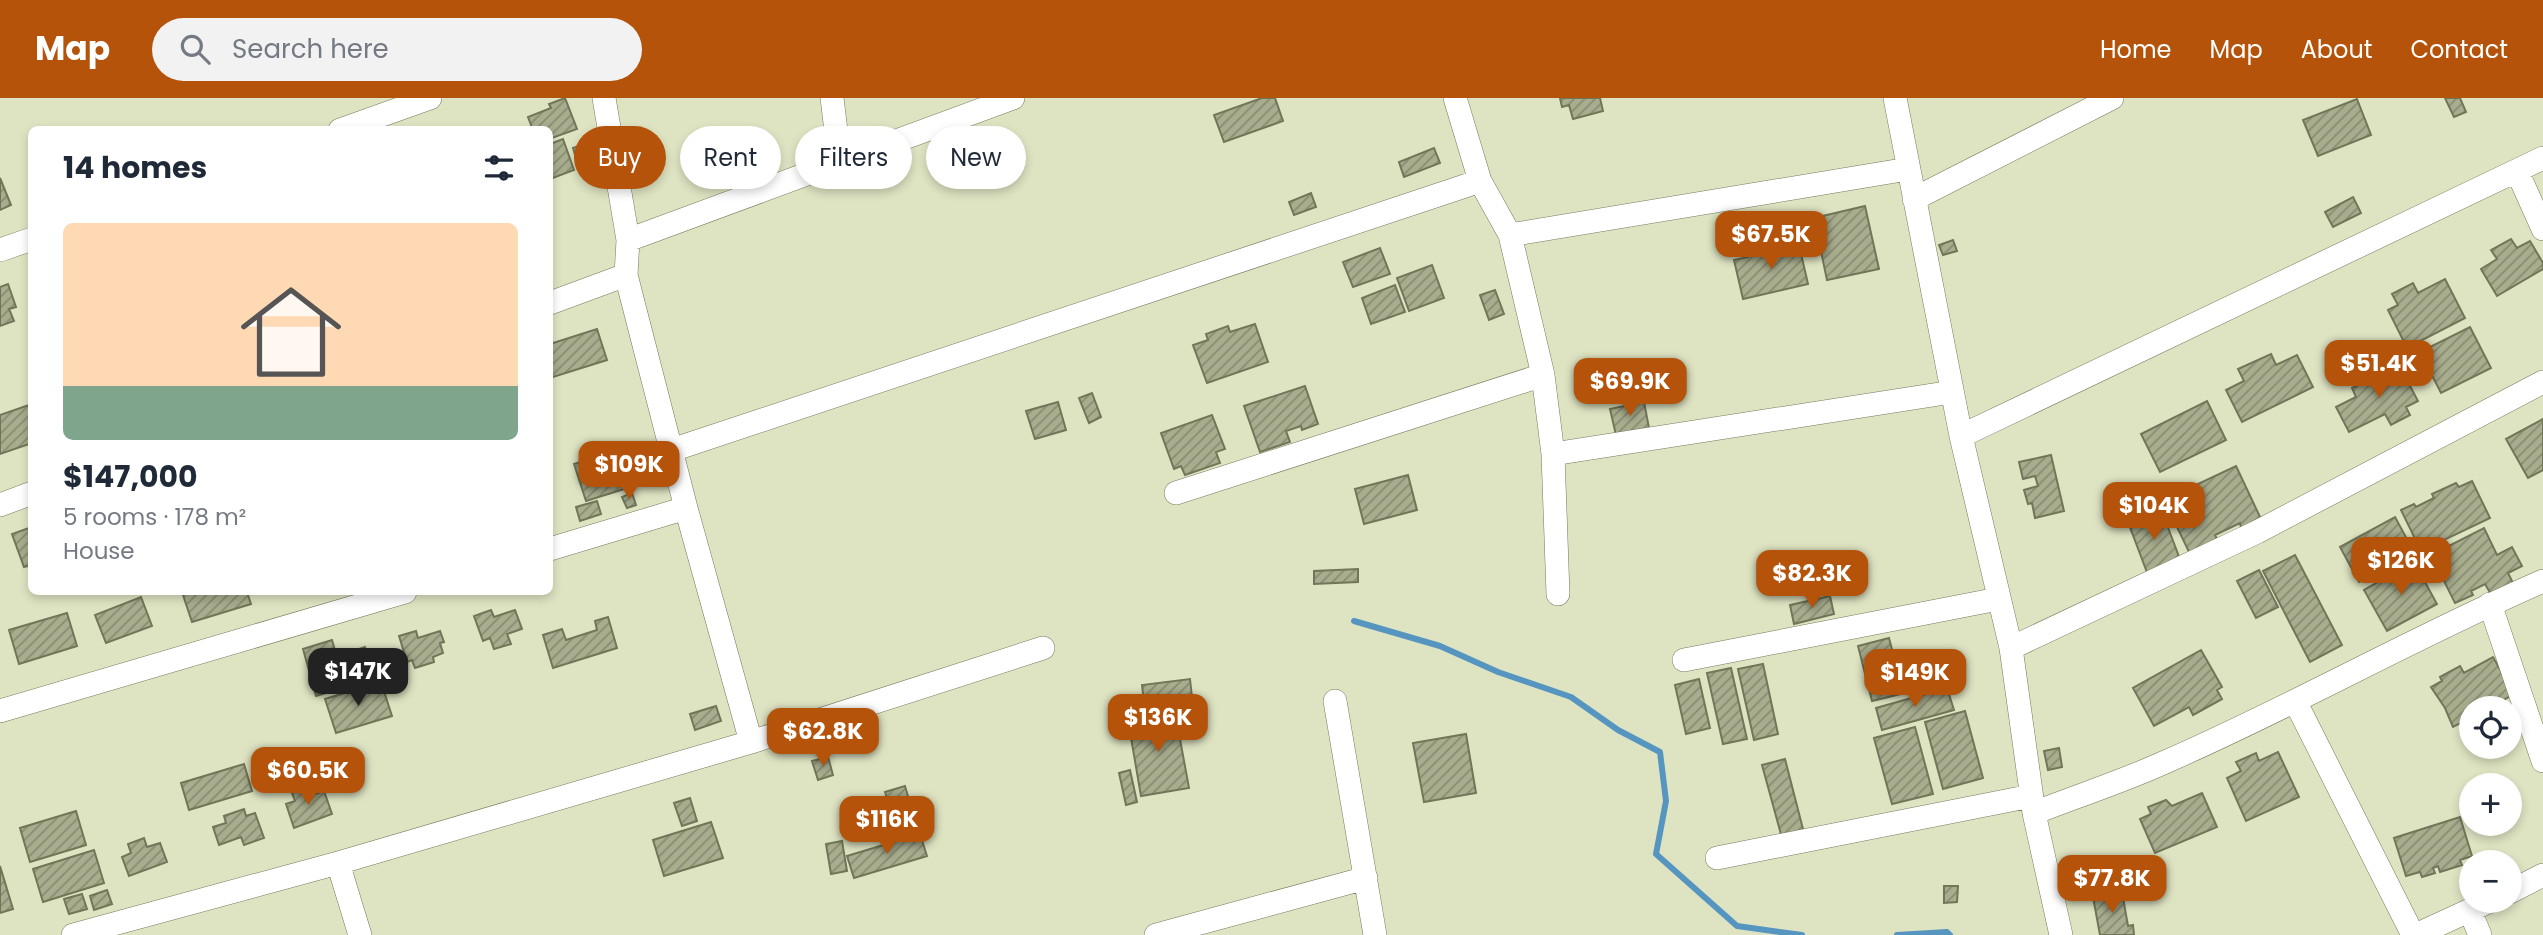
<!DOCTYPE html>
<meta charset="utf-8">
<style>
:root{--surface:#fff;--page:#f2f2f3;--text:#1f2937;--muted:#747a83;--line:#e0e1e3;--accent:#b45309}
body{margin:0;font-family:Poppins,sans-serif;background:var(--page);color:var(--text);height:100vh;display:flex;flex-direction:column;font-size:26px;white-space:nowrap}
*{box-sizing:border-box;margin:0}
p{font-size:23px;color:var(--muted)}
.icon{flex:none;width:38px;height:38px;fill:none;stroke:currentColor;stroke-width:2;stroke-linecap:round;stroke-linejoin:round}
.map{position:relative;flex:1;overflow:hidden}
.sheet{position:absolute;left:28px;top:28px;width:525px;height:469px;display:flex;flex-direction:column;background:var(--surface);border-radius:10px;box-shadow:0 4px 10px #0003}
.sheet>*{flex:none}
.top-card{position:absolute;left:574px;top:28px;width:665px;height:63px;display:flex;gap:14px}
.tools{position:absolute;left:2459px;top:598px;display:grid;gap:14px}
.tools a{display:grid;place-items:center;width:63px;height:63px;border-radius:50%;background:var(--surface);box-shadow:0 4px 10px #0003;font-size:35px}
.price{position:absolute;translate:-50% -60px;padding:0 16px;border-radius:14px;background:var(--accent);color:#fff;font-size:23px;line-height:46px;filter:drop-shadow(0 2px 4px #0008)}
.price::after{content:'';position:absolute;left:50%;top:42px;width:21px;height:16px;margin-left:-10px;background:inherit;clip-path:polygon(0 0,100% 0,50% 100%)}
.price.current{background:#222;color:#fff}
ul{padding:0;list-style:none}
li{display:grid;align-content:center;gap:14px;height:371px;padding:0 35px}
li+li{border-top:2px solid var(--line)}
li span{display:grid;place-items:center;height:217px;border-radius:10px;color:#555}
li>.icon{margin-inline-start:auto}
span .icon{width:126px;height:126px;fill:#fffc;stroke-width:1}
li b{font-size:30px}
h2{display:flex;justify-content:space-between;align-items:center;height:84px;padding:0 35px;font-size:30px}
.chip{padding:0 24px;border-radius:32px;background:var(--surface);box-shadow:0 4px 10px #0003;font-size:24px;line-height:63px}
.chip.current{background:var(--accent);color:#fff}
header{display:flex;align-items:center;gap:42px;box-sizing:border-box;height:98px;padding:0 35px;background:var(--accent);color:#fff}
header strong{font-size:33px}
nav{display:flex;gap:38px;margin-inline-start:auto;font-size:24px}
.search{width:490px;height:63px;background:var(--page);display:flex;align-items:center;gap:18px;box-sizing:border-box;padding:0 24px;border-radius:38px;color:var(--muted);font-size:26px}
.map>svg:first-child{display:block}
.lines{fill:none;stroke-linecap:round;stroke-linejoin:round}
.stream{stroke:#5795c1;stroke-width:6}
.building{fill:url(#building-hatch);stroke:#727658;stroke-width:2}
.street-casing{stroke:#757a5c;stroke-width:24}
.street{stroke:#fff;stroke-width:23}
</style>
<header>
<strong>Map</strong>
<div class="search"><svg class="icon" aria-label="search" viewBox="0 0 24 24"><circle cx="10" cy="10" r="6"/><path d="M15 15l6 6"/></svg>Search here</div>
<nav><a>Home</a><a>Map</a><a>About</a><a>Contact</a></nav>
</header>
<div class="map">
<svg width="2543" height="837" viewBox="0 0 2543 837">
<defs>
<pattern id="building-hatch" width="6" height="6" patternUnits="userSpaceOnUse" patternTransform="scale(1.75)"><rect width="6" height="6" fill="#a8ad8e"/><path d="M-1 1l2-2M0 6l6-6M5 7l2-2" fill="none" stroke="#888c72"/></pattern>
</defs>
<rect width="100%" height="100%" fill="#dee4c2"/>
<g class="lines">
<path class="stream" d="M1354,523L1440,548L1498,574L1571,599L1618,632L1660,654L1666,703L1656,756L1737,828L1802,837
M1897,837L1947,834L1950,837"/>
</g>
<path class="building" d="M565,0L577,31L552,40L550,32H533L528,19L551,10L549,6Z
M1262,0H1275L1283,23L1224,44L1214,17Z
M1560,0H1600L1603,13L1573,21L1569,7L1562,9Z
M2445,0H2460L2466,14L2454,19Z
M2357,1L2371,37L2318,58L2303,22Z
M563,41L574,72L550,81V46Z
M583,47L589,67L579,71L573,50Z
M1434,50L1440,65L1404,79L1399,64Z
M0,80L11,107L0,112Z
M1311,95L1316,109L1294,117L1289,104Z
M2353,99L2361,115L2333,129L2325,114Z
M1865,108L1879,171L1827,182L1814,120Z
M2511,141L2517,150L2530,143L2543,165V171L2497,198L2481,171L2497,161L2491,152Z
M1953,142L1957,153L1943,157L1939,147Z
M1799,147L1808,186L1743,201L1734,162L1748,159L1747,154L1764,150L1765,155Z
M1380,150L1390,176L1353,189L1343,164Z
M1432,167L1444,200L1409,213L1397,180Z
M2445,181L2465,220L2407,250L2388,212L2398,207L2392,196L2413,185L2418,195Z
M8,186L16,209L9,211L14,223L0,228V189Z
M1395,187L1405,214L1371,226L1362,200Z
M1495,192L1504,216L1489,222L1480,197Z
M1255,226L1268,264L1207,285L1193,247L1208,242L1206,236L1228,228L1230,234Z
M2470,229L2491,270L2441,295L2420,254Z
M597,231L607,262L550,280V246Z
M2271,256L2276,267L2297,257L2313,289L2242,324L2226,292L2244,283L2238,271Z
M2399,267L2418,303L2406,309L2410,317L2391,327L2385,316L2349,334L2336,309L2356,299L2352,290Z
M1305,288L1318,326L1302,332L1301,328L1286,333L1290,344L1260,354L1244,308Z
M1092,295L1101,319L1089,325L1079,300Z
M2207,303L2226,342L2160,374L2141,336Z
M1058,304L1066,332L1035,341L1026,313Z
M1644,304L1649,330L1616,337L1610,311Z
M32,306V345L0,356V317Z
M1212,317L1225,351L1216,354L1220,365L1185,377L1181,368L1174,371L1161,335Z
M2543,321V372L2528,380L2506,341Z
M625,350L637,387L586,403L574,366Z
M2051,357L2064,413L2035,420L2032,405L2028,406L2024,392L2038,388L2035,378L2023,381L2019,364Z
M2236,368L2261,421L2241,430L2240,425L2215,437L2218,443L2190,456L2164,402Z
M1408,377L1417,412L1364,426L1355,391Z
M2472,383L2490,420L2421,453L2401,412L2414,406L2416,409L2434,400L2432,396L2456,385L2459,389Z
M632,395L636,407L627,410L622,399Z
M597,403L601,416L580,423L576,409Z
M2161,411L2181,464L2148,477L2128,424Z
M2395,419L2415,456L2359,484L2340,449Z
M32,429V467L24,469L12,436Z
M2484,430L2497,457L2512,449L2522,468L2508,475L2514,487L2492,498L2485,486L2471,493L2473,497L2455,505L2431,457Z
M2295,457L2342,547L2310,564L2263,473Z
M2414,464L2437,506L2387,533L2364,492Z
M1358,471V484L1314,486V473Z
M2259,472L2278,509L2256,520L2237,483Z
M182,494H247L251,506L192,524Z
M1830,498L1834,516L1794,526L1790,507Z
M141,499L152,528L106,545L95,517Z
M491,512L494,519L515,512L522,531L507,536L511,546L494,551L490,540L483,543L474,518Z
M67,515L77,548L19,566L9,532Z
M608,519L617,550L553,570L543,537L562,531L566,542L597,532L595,523Z
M416,533L418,540L440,533L444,544L440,545L443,555L433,559L434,564L415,570L412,562L407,564L399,538Z
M1889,540L1895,563L1907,559L1911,577L1901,580L1905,595L1872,603L1858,548Z
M332,542L337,559L324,563L331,587L341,584L343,590L316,598L303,551Z
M365,549L376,582L350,590L347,580L336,583L330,566L351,559L350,554Z
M2201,552L2222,589L2217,592L2222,601L2193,617L2189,609L2154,628L2133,590Z
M2493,559L2514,596L2487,611H2471V620L2453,629L2445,610L2431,589L2442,583L2440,579L2460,568L2464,575Z
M1763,566L1778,636L1754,642L1738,571Z
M1731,570L1747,641L1723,646L1707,575Z
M1190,581L1192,599L1144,604L1142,587Z
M1699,581L1710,630L1686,636L1675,587Z
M381,584L392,618L336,635L325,601Z
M1947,590L1954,612L1882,632L1876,610Z
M716,608L721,623L695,632L690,616Z
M1965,613L1983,680L1943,691L1925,624Z
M1175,614L1189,690L1141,698L1128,622Z
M1915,629L1933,696L1892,706L1874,640Z
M1466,636L1476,695L1424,704L1413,645Z
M2059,650L2062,669L2048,672L2044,653Z
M2278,654L2299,699L2246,723L2227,680L2241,673L2236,664L2256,655L2259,663Z
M828,659L833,677L818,682L812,663Z
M1785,661L1804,735L1782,740L1762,667Z
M244,666L252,693L189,712L181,685Z
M1130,672L1137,704L1126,707L1119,675Z
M905,688L917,729L897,735L885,694Z
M309,689L312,697L324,693L332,716L294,730L286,706L295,703L292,695Z
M2202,695L2217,729L2155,755L2140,721L2151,716L2148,709L2166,702L2172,708Z
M690,700L697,723L682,728L674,705Z
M244,711L246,718L255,715L264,740L244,747L241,739L219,747L213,729L226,725L224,718Z
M76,713L86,747L30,764L20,730Z
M2460,719L2472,758L2460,762L2462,767L2440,774L2438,768L2433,770L2435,775L2422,779L2420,774L2406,778L2394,740Z
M711,724L723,760L664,778L653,742Z
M920,736L927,758L854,780L847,758Z
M144,740L147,749L160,745L167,764L129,778L122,759L131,755L128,746Z
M842,743L847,773L831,776L826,746Z
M94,752L104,785L43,804L33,771Z
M0,768L13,811L0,815Z
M1944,788H1958L1957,804L1944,805Z
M107,792L112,806L94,812L90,798Z
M2122,794L2128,828L2133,827L2134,837H2100L2093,799Z
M82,796L87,811L69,816L64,801Z"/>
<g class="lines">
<defs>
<path id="street" d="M604,0L628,142L626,177L686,410L751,644
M832,0L840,66
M1455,0L1480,83L1510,137L1543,277L1553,356L1558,496
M1895,0L1961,338L2011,550L2034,715L2061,837
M340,32L430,0
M2517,73L2543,131
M1914,101L2112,0
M1510,137L1908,71
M628,142L1013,0
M0,152L32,141
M550,205L626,177
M1961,338L2543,60
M672,352L1480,83
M1553,356L1952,294
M1176,395L1543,277
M0,407L32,395
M550,451L686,410
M2490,506L2543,663
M2011,550L2257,434L2543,284
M1684,562L1998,501
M1335,603L1375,837
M2295,603L2413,837
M0,613L405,494
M2034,715C2077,698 2121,684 2163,665C2292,609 2414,539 2543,483
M1717,760L2031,698
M338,765L360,837
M2510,794L2543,777
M2470,813L2480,837
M73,837L338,765L751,644L1043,550
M1156,837L1366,780
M2416,837L2490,803"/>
</defs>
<use href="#street" class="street-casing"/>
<use href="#street" class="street"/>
</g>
</svg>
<div class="tools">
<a><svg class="icon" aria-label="locate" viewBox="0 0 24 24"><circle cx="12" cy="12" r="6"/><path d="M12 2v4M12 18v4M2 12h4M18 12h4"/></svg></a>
<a>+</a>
<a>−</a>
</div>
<b class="price" style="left:1771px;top:173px">$67.5K</b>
<b class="price" style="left:2379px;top:302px">$51.4K</b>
<b class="price" style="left:1630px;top:320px">$69.9K</b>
<b class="price" style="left:629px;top:403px">$109K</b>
<b class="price" style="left:2154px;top:444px">$104K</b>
<b class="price" style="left:2401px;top:499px">$126K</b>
<b class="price" style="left:1812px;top:512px">$82.3K</b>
<b class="price current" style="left:358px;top:610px">$147K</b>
<b class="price" style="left:1915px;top:611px">$149K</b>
<b class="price" style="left:1158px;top:656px">$136K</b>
<b class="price" style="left:823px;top:670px">$62.8K</b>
<b class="price" style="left:308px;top:709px">$60.5K</b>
<b class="price" style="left:887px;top:758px">$116K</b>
<b class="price" style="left:2112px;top:817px">$77.8K</b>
<div class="top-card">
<a class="chip current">Buy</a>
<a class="chip">Rent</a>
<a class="chip">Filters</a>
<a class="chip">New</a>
</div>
<section class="sheet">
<h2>14 homes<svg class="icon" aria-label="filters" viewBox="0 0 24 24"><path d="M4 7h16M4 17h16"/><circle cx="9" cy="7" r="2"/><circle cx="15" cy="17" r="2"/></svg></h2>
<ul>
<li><span style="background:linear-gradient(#ffd9b3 75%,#7fa58c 0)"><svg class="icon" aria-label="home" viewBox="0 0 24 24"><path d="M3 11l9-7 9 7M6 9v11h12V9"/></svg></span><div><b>$147,000</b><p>5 rooms · 178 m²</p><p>House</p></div></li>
</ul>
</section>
</div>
